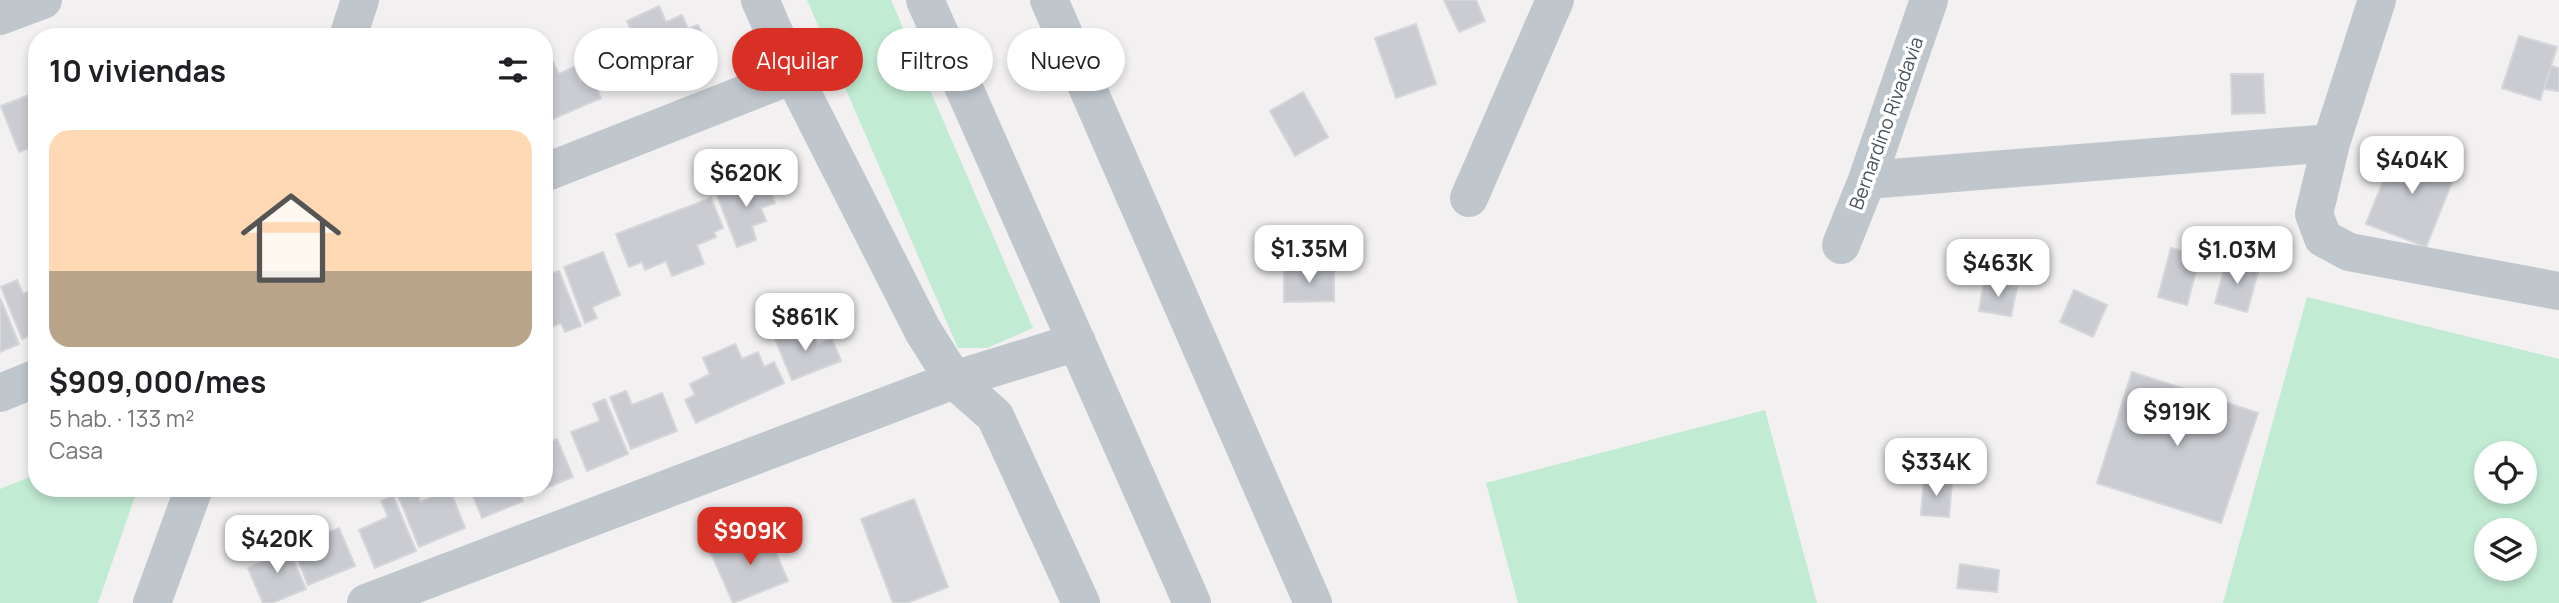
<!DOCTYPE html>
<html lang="es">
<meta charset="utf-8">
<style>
:root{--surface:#fff;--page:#f2f2f2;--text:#202124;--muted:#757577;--line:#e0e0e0;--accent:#d93025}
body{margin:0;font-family:Manrope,sans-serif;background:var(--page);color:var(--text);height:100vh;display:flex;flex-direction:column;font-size:26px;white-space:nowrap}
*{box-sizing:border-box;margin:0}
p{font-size:23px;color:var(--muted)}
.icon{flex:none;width:38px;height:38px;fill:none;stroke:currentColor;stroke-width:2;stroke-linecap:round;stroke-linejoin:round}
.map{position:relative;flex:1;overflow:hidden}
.drawer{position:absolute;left:28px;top:28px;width:525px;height:469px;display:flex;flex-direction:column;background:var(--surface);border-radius:28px;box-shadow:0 4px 10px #0003}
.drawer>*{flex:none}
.top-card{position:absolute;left:574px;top:28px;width:665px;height:63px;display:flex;gap:14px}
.buttons{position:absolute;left:2474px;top:441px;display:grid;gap:14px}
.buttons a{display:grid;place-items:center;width:63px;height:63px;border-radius:50%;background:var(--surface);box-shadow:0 4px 10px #0003;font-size:35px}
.price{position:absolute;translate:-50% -60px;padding:0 16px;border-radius:14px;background:#fff;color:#222;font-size:23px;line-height:46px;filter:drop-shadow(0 2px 4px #0008)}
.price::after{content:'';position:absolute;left:50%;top:42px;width:21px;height:16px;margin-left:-10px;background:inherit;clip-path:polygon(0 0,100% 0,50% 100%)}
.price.current{background:var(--accent);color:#fff}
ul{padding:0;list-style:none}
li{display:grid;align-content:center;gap:14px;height:371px;padding:0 21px}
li+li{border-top:2px solid var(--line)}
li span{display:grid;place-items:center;height:217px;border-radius:21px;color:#555}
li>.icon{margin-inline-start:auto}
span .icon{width:126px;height:126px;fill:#fffc;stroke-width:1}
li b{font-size:30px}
h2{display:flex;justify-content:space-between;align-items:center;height:84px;padding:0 21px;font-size:30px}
.tag{padding:0 24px;border-radius:32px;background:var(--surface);box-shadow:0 4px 10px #0003;font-size:24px;line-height:63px}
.tag.current{background:var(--accent);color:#fff}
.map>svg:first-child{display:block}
.green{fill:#c2ebd3;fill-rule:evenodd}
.building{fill:#caccd2;stroke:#d4d6da;stroke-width:2}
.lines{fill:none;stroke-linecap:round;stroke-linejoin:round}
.minor{stroke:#bfc7cd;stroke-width:38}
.labels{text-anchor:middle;stroke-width:7;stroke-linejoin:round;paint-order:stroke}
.street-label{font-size:19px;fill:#49525b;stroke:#fff}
</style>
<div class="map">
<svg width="2559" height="603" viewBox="0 0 2559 603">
<rect width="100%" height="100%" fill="#f2f0f0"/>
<path class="green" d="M807,0H891L1033,328L987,348H958Z
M2307,297L2559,359V603H2223ZM2525,453V492H2487V453ZM2525,530V569H2487V530Z
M1765,410L1817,603H1518L1486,483Z
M37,474V488H138L98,603H0V489Z"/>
<path class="building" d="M1444,0H1476L1485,21L1459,32Z
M659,6L666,22L682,15L688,29L698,25L708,46L620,86L609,62L620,57L614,46L634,37L627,21Z
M1416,24L1436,84L1396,98L1375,38Z
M2519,36L2557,47L2540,100L2502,88Z
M551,58L559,74L574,67L581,81L591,76L601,98L544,123V61Z
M2551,66L2559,68V91L2544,89Z
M2231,74H2263L2265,113L2232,114Z
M37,92V145L19,152L1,106Z
M1303,92L1328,137L1295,156L1270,111Z
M2398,144L2458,167L2426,247L2366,224Z
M765,177L775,203L761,208L766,221L752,226L756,240L737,247L717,195Z
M711,198L723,228L714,232L716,237L697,245L704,264L672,276L666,261L645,270L642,262L629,267L616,234Z
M2171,248L2200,255L2187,305L2158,297Z
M603,252L620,295L592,307L597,318L585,323L564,267Z
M2227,259L2259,268L2247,312L2215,303Z
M1334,268V301L1284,302V269Z
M559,271L581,326L565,332L561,323L544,330V276Z
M17,280L23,294L37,288V333L22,339L1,287Z
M1984,282L2017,287L2011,316L1979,311Z
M2074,290L2107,305L2093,337L2060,322Z
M0,298L19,344L0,352Z
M795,325L801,338L812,333L817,344L832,339L841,361L792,380L773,334Z
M735,344L742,359L758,352L764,367L774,362L784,383L696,423L685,400L695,395L690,384L710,374L703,358Z
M2132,372L2258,413L2221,523L2097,483Z
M626,391L632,405L662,393L677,431L631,449L610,397Z
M605,399L628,454L587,471L571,432L600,421L593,404Z
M557,439L573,477L527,496L524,488H544V444Z
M1924,479L1952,482L1949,517L1921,515Z
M415,488L420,502L450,490L465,528L419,547L398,495Z
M470,488H518L523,501L482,518Z
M393,496L416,551L375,568L359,530L388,517L381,501Z
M914,499L948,587L907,603H893L861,519Z
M303,525L309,540L339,528L355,566L308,585L287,532Z
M766,530L788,581L733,603L711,553Z
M282,534L306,589L272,603H263L248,568L277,555L271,539Z
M1960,564L1999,570L1997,592L1957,588Z"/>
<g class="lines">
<path class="minor" d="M760,0L793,75L923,331L954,380L995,416L1081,603
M925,0L1192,603
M1049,0L1313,603
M2377,0L2331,143L2314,214L2323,238L2349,252L2559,291
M0,16L43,0
M348,37L360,0
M544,173L793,75
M1867,180L2331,143
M1469,198L1555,0
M1841,245L1867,180L1929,0
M0,393L37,378
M152,603L194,488
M366,603L954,380L1077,342"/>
</g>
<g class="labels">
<g class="street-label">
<text transform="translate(1886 123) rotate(-70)" y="7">Bernardino Rivadavia</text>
</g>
</g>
</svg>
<div class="buttons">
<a><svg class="icon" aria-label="locate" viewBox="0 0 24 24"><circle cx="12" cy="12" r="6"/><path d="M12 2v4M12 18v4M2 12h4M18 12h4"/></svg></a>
<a><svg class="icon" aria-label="layers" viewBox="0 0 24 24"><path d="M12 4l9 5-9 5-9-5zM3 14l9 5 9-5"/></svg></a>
</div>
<b class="price" style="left:2412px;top:196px">$404K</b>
<b class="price" style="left:746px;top:209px">$620K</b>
<b class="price" style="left:1309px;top:285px">$1.35M</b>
<b class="price" style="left:2237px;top:286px">$1.03M</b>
<b class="price" style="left:1998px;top:299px">$463K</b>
<b class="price" style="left:805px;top:353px">$861K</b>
<b class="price" style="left:2177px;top:448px">$919K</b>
<b class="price" style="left:1936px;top:498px">$334K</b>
<b class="price current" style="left:750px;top:567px">$909K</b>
<b class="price" style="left:277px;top:575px">$420K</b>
<div class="top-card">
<a class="tag">Comprar</a>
<a class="tag current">Alquilar</a>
<a class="tag">Filtros</a>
<a class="tag">Nuevo</a>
</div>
<section class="drawer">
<h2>10 viviendas<svg class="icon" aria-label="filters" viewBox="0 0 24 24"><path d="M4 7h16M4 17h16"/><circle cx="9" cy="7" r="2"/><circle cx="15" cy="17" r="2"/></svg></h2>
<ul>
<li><span style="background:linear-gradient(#ffd9b3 65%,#b9a48a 0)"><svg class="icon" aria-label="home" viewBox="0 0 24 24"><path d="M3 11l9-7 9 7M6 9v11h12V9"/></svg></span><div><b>$909,000/mes</b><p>5 hab. · 133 m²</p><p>Casa</p></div></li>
</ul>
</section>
</div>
